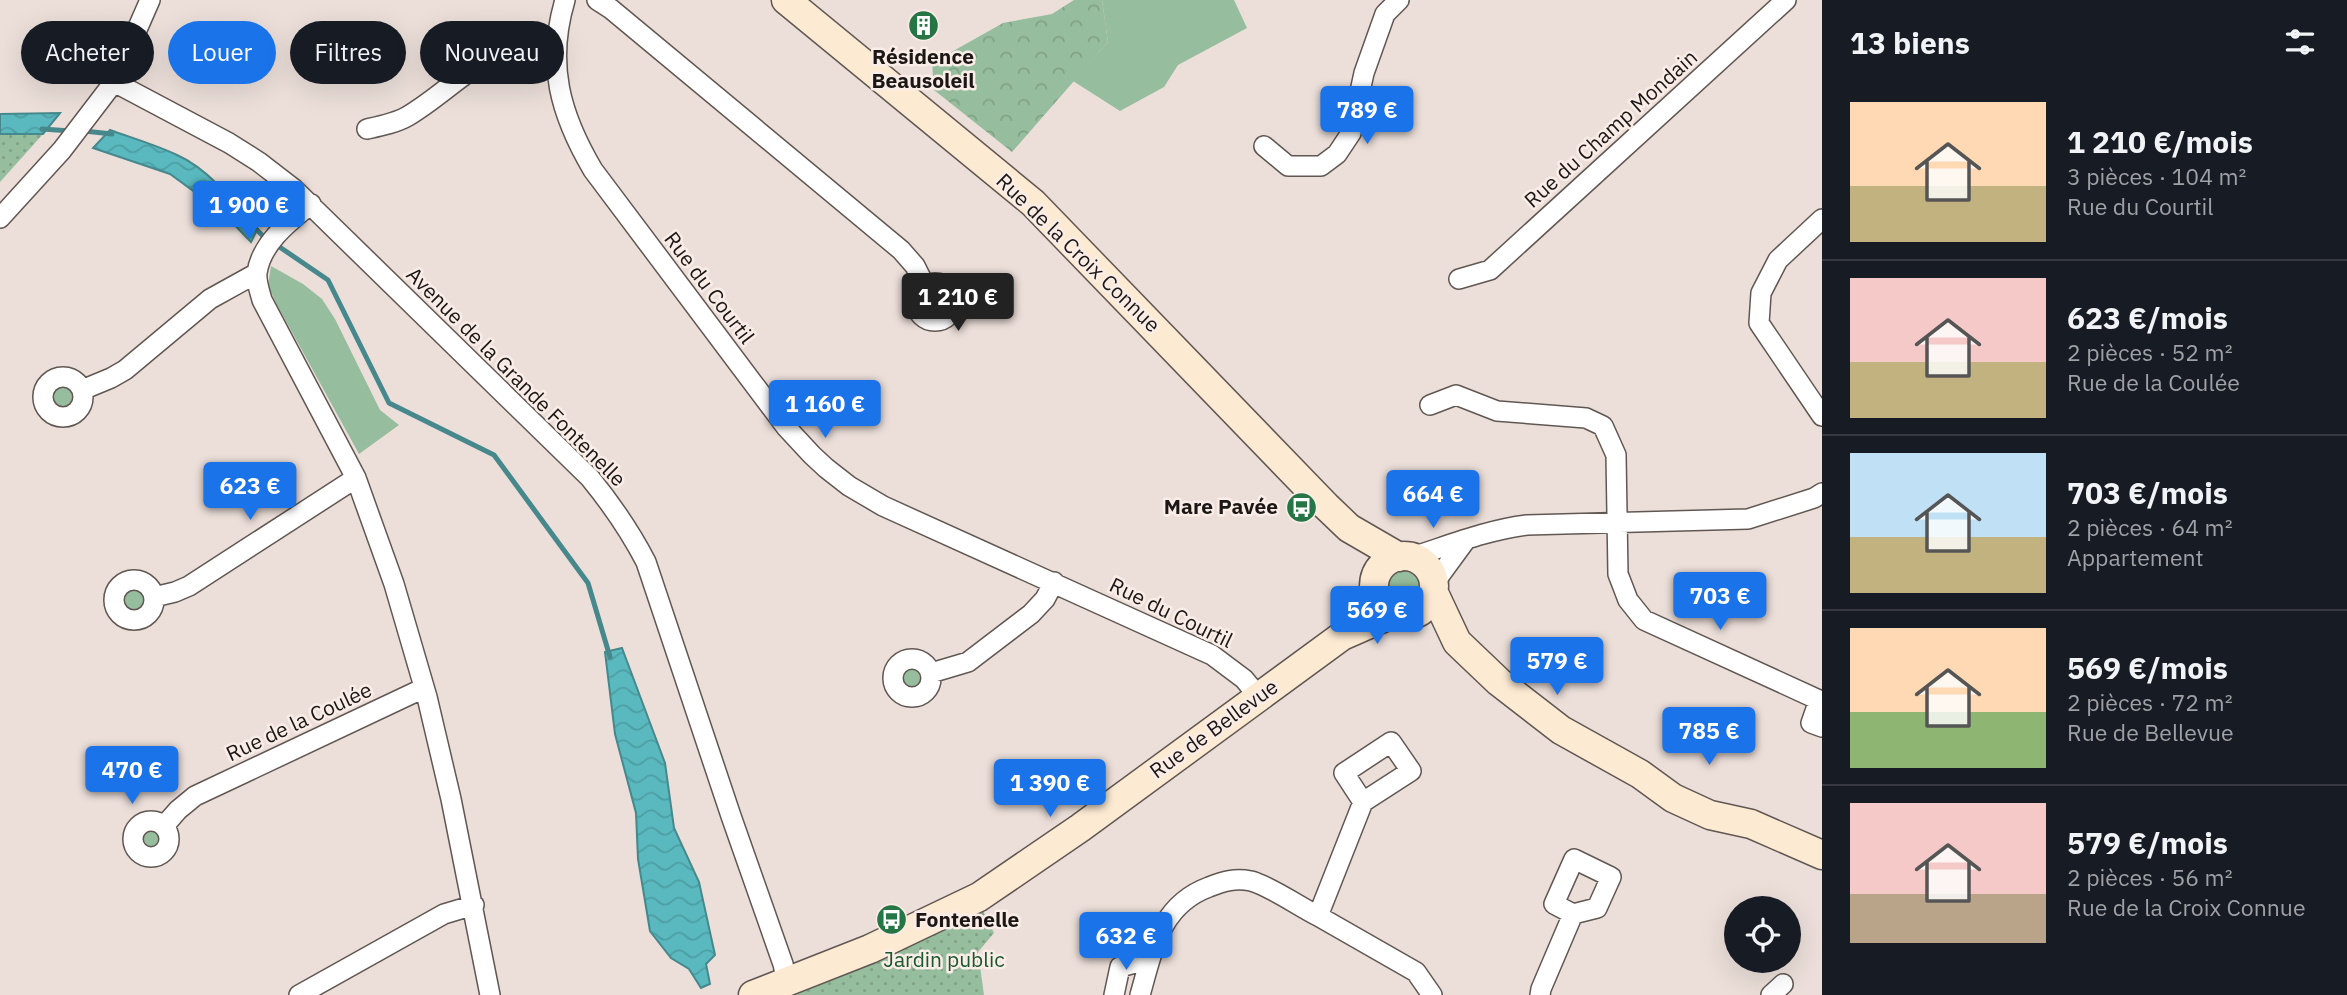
<!DOCTYPE html>
<html lang="fr">
<meta charset="utf-8">
<style>
:root{--surface:#171b24;--page:#242831;--text:#f1f3f6;--muted:#9ea1a6;--line:#363941;--accent:#1a73e8}
body{margin:0;font-family:"IBM Plex Sans",sans-serif;background:var(--page);color:var(--text);height:100vh;display:flex;flex-direction:column;font-size:26px;white-space:nowrap}
*{box-sizing:border-box;margin:0}
p{font-size:23px;color:var(--muted)}
.icon{flex:none;width:38px;height:38px;fill:none;stroke:currentColor;stroke-width:2;stroke-linecap:round;stroke-linejoin:round}
.map{position:relative;flex:1;overflow:hidden}
.panel{display:flex;flex-direction:column;background:var(--surface);width:525px}
.panel>*{flex:none}
.hud{position:absolute;left:21px;top:21px;width:665px;height:63px;display:flex;gap:14px}
.buttons{position:absolute;left:1724px;top:896px;display:grid;gap:14px}
.buttons a{display:grid;place-items:center;width:77px;height:77px;border-radius:50%;background:var(--surface);box-shadow:0 7px 28px #0002;font-size:35px}
.price{position:absolute;translate:-50% -60px;padding:0 16px;border-radius:7px;background:var(--accent);color:#fff;font-size:23px;line-height:46px;filter:drop-shadow(0 2px 4px #0008)}
.price::after{content:'';position:absolute;left:50%;top:42px;width:21px;height:16px;margin-left:-10px;background:inherit;clip-path:polygon(0 0,100% 0,50% 100%)}
.price.active{background:#222;color:#fff}
ul{padding:0;list-style:none}
li{display:flex;align-items:center;gap:21px;height:175px;padding:0 28px}
li+li{border-top:2px solid var(--line)}
li span{display:grid;place-items:center;flex:none;width:196px;height:140px;border-radius:0px;color:#555}
li>.icon{margin-inline-start:auto}
span .icon{width:84px;height:84px;fill:#fffc;stroke-width:1}
li b{font-size:30px}
h2{display:flex;justify-content:space-between;align-items:center;height:84px;padding:0 28px;font-size:30px}
.pill{padding:0 24px;border-radius:32px;background:var(--surface);box-shadow:0 7px 28px #0002;font-size:24px;line-height:63px}
.pill.active{background:var(--accent);color:#fff}
main{display:flex;flex:1;min-height:0}
.map>svg:first-child{display:block}
.grass{fill:#96bd9d}
.forest{fill:url(#forest-crowns)}
.park{fill:url(#park-dots)}
.water{fill:url(#water-waves);stroke:#46888c;stroke-width:2}
.lines{fill:none;stroke-linecap:round;stroke-linejoin:round}
.stream{stroke:#46888c;stroke-width:5}
.street-casing{stroke:#615752;stroke-width:22}
.secondary-casing{stroke:#615752;stroke-width:31}
.street{stroke:#fff;stroke-width:19}
.secondary{stroke:#fcead3;stroke-width:28}
.labels{text-anchor:middle;stroke-width:5;stroke-linejoin:round;paint-order:stroke}
.poi-label{font-size:21px;font-weight:bold;fill:#1b1715;stroke:#faede7}
.street-label{font-size:21px;fill:#1b1715;stroke:#faede7}
.park-label{font-size:21px;fill:#17572b;stroke:#faede7}
</style>
<main>
<div class="map">
<svg width="1822" height="995" viewBox="0 0 1822 995">
<defs>
<pattern id="forest-crowns" width="20" height="18" patternUnits="userSpaceOnUse" patternTransform="scale(1.75)"><rect width="20" height="18" fill="#96bd9d"/><path d="M2 6a3 3 0 1 1 6 0M12 15a3 3 0 1 1 6 0" fill="none" stroke="#81a286"/></pattern>
<pattern id="park-dots" width="8" height="8" patternUnits="userSpaceOnUse" patternTransform="scale(1.75)"><rect width="8" height="8" fill="#96bd9d"/><path d="M2 2h.1M6 6h.1" fill="none" stroke="#81a286" stroke-width="1.8" stroke-linecap="round"/></pattern>
<pattern id="water-waves" width="16" height="10" patternUnits="userSpaceOnUse" patternTransform="scale(1.75)"><rect width="16" height="10" fill="#59b9bf"/><path d="M0 5q4-4 8 0t8 0" fill="none" stroke="#4d9ea3"/></pattern>
</defs>
<rect width="100%" height="100%" fill="#ecdfda"/>
<path class="grass" d="M1102,0H1234L1247,28L1178,65L1164,87L1120,111L1073,81L1108,42Z
M271,266L303,284L322,299L335,319L380,410L399,425L359,454L276,303L268,285Z
M925 302a11 11 0 1 1 22 0a11 11 0 1 1-22 0Z
M52 397a11 11 0 1 1 22 0a11 11 0 1 1-22 0Z
M1387 586a16 16 0 1 1 32 0a16 16 0 1 1-32 0Z
M123 599a11 11 0 1 1 22 0a11 11 0 1 1-22 0Z
M901 678a11 11 0 1 1 22 0a11 11 0 1 1-22 0Z
M140 839a11 11 0 1 1 22 0a11 11 0 1 1-22 0Z"/>
<path class="forest" d="M1074,0H1102L1108,42L1012,152L934,90L932,63L1003,23L1052,14Z"/>
<path class="park" d="M25,133L43,134L0,182V134Z
M979,903L994,933L978,952L984,995H790Z"/>
<path class="water" d="M60,113L43,134H0V114Z
M110,130C132,138 156,145 177,155C209,169 235,203 257,230L251,242L222,212L170,174L93,148Z
M622,648L665,763L674,828L699,882L715,955L706,964L710,984L701,988L689,969L671,958L650,931L638,859L636,813L615,734L605,652Z"/>
<g class="lines">
<path class="stream" d="M42,129L71,131
M84,131L112,134
M252,225L262,235L328,280L389,403L494,455L588,583L610,657"/>
<defs>
<path id="street" d="M565,0C546,64 560,114 593,170L786,427L812,455L826,468L849,486L883,506L1212,655L1244,679L1259,697
M597,0L611,9L901,250L915,266L925,286
M114,82L229,143L259,162L294,189L590,478C612,505 630,531 646,562L731,816L783,964L787,982
M367,129C381,126 396,123 408,116C440,97 465,70 498,54C516,45 536,43 556,40
M1264,146L1288,166H1321L1337,154L1351,133L1364,73L1385,14L1399,0
M311,204C290,221 261,243 257,273C256,282 260,292 262,300L356,478L394,584L427,697L451,799L490,995
M0,218L62,150L114,82L150,0
M1822,219L1778,260L1761,293L1759,323L1822,416
M1459,279L1490,270L1786,0
M916 302a19 19 0 1 1 38 0a19 19 0 1 1-38 0Z
M43 397a20 20 0 1 1 40 0a20 20 0 1 1-40 0Z
M82,390L111,378L125,370L210,299L257,273
M1430,405L1456,395L1497,411L1586,418L1603,426L1616,455L1618,574L1628,600L1644,620L1819,700L1811,723L1822,727
M1412,557C1450,545 1487,530 1527,525L1748,519L1814,498L1822,493
M114 600a20 20 0 1 1 40 0a20 20 0 1 1-40 0Z
M1435,582L1465,541
M154,597L175,592L189,586L356,478
M893 678a19 19 0 1 1 38 0a19 19 0 1 1-38 0Z
M931,673L968,662L1031,614L1045,599L1054,582
M1363,802L1344,773L1391,742L1411,771L1363,802L1318,916L1416,972L1432,995
M133 839a18 18 0 1 1 36 0a18 18 0 1 1-36 0Z
M164,826L178,810L195,796L424,688
M1574,859L1611,877L1597,908L1573,914L1554,904Z
M299,995L444,914L474,905
M1114,995L1120,967L1150,959
M1140,995C1153,950 1160,905 1209,887C1224,881 1235,878 1251,881C1268,885 1300,907 1318,916
M1540,995L1541,989L1573,914
M1771,995L1783,984"/>
<path id="secondary" d="M786,0L1033,203L1326,506L1349,528L1399,557
M1374 586a30 30 0 1 1 60 0a30 30 0 1 1-60 0Z
M1434,593L1457,642L1499,682L1561,730L1640,774L1673,798L1710,815L1751,824L1822,855
M753,995L870,949L979,897L1080,828L1342,636L1392,614"/>
</defs>
<use href="#street" class="street-casing"/>
<use href="#secondary" class="secondary-casing"/>
<use href="#street" class="street"/>
<use href="#secondary" class="secondary"/>
</g>
<defs>
<symbol id="building-disc" viewBox="-11 -11 22 22"><circle r="9.5" fill="#257545" stroke="#faede7"/><path d="M-4-6H4V6H1V3H-1V6H-4ZM-2.5-4.3h1.7v1.8h-1.7ZM.8-4.3h1.7v1.8H.8ZM-2.5-1h1.7V.8h-1.7ZM.8-1h1.7V.8H.8Z" fill="#fff"/></symbol>
<symbol id="bus-disc" viewBox="-11 -11 22 22"><circle r="9.5" fill="#257545" stroke="#faede7"/><path d="M-5-6H5V4H4V6H2V4H-2V6H-4V4H-5ZM-3.5-4V0h7V-4ZM-3.5 1.2v1.5H-2V1.2ZM2 1.2v1.5H3.5V1.2Z" fill="#fff"/></symbol>
</defs>
<g fill-rule="evenodd">
<use href="#building-disc" x="906" y="8" width="35" height="35"/>
<use href="#bus-disc" x="1284" y="490" width="35" height="35"/>
<use href="#bus-disc" x="874" y="902" width="35" height="35"/>
</g>
<g class="labels">
<g class="poi-label">
<text x="923" y="64">Résidence<tspan x="923" dy="24">Beausoleil</tspan></text>
<text x="1278" y="514" text-anchor="end">Mare Pavée</text>
<text x="915" y="927" text-anchor="start">Fontenelle</text>
</g>
<g class="street-label">
<text transform="translate(1611 129) rotate(-42)" y="7">Rue du Champ Mondain</text>
<text transform="translate(1078 253) rotate(44)" y="7">Rue de la Croix Connue</text>
<text transform="translate(709 288) rotate(53)" y="7">Rue du Courtil</text>
<text transform="translate(516 377) rotate(45)" y="7">Avenue de la Grande Fontenelle</text>
<text transform="translate(1171 613) rotate(26)" y="7">Rue du Courtil</text>
<text transform="translate(299 722) rotate(-25)" y="7">Rue de la Coulée</text>
<text transform="translate(1214 729) rotate(-36)" y="7">Rue de Bellevue</text>
</g>
<g class="park-label">
<text x="944" y="967">Jardin public</text>
</g>
</g>
</svg>
<div class="buttons">
<a><svg class="icon" aria-label="locate" viewBox="0 0 24 24"><circle cx="12" cy="12" r="6"/><path d="M12 2v4M12 18v4M2 12h4M18 12h4"/></svg></a>
</div>
<b class="price" style="left:1367px;top:146px">789 €</b>
<b class="price" style="left:249px;top:241px">1 900 €</b>
<b class="price active" style="left:958px;top:333px">1 210 €</b>
<b class="price" style="left:825px;top:440px">1 160 €</b>
<b class="price" style="left:250px;top:522px">623 €</b>
<b class="price" style="left:1433px;top:530px">664 €</b>
<b class="price" style="left:1720px;top:632px">703 €</b>
<b class="price" style="left:1377px;top:646px">569 €</b>
<b class="price" style="left:1557px;top:697px">579 €</b>
<b class="price" style="left:1709px;top:767px">785 €</b>
<b class="price" style="left:132px;top:806px">470 €</b>
<b class="price" style="left:1050px;top:819px">1 390 €</b>
<b class="price" style="left:1126px;top:972px">632 €</b>
<div class="hud">
<a class="pill">Acheter</a>
<a class="pill active">Louer</a>
<a class="pill">Filtres</a>
<a class="pill">Nouveau</a>
</div>
</div>
<section class="panel">
<h2>13 biens<svg class="icon" aria-label="filters" viewBox="0 0 24 24"><path d="M4 7h16M4 17h16"/><circle cx="9" cy="7" r="2"/><circle cx="15" cy="17" r="2"/></svg></h2>
<ul>
<li><span style="background:linear-gradient(#ffd9b3 60%,#c2b280 0)"><svg class="icon" aria-label="home" viewBox="0 0 24 24"><path d="M3 11l9-7 9 7M6 9v11h12V9"/></svg></span><div><b>1 210 €/mois</b><p>3 pièces · 104 m²</p><p>Rue du Courtil</p></div></li>
<li><span style="background:linear-gradient(#f6c9c9 60%,#c2b280 0)"><svg class="icon" aria-label="home" viewBox="0 0 24 24"><path d="M3 11l9-7 9 7M6 9v11h12V9"/></svg></span><div><b>623 €/mois</b><p>2 pièces · 52 m²</p><p>Rue de la Coulée</p></div></li>
<li><span style="background:linear-gradient(#bfe0f5 60%,#c2b280 0)"><svg class="icon" aria-label="home" viewBox="0 0 24 24"><path d="M3 11l9-7 9 7M6 9v11h12V9"/></svg></span><div><b>703 €/mois</b><p>2 pièces · 64 m²</p><p>Appartement</p></div></li>
<li><span style="background:linear-gradient(#ffd9b3 60%,#8fb573 0)"><svg class="icon" aria-label="home" viewBox="0 0 24 24"><path d="M3 11l9-7 9 7M6 9v11h12V9"/></svg></span><div><b>569 €/mois</b><p>2 pièces · 72 m²</p><p>Rue de Bellevue</p></div></li>
<li><span style="background:linear-gradient(#f6c9c9 65%,#b9a48a 0)"><svg class="icon" aria-label="home" viewBox="0 0 24 24"><path d="M3 11l9-7 9 7M6 9v11h12V9"/></svg></span><div><b>579 €/mois</b><p>2 pièces · 56 m²</p><p>Rue de la Croix Connue</p></div></li>
</ul>
</section>
</main>
